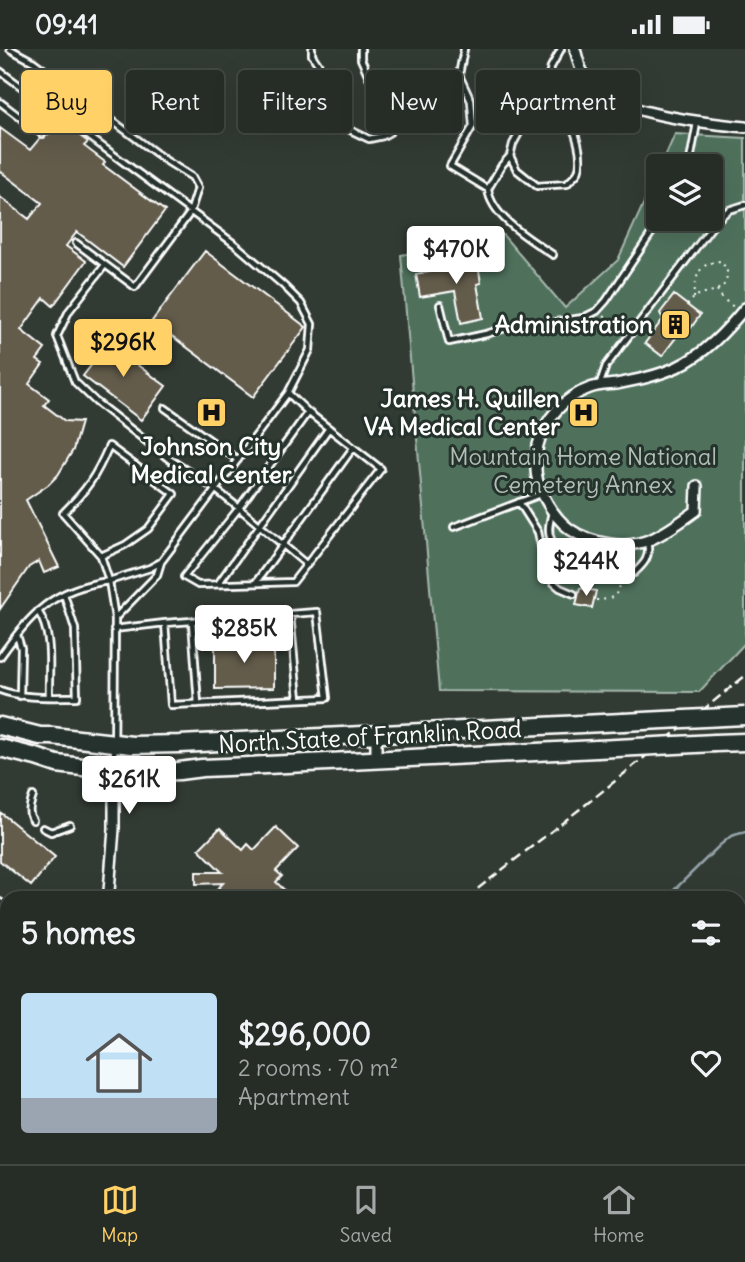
<!DOCTYPE html>
<meta charset="utf-8">
<style>
:root{--surface:#262c26;--page:#323832;--text:#f1f3f6;--muted:#a4a7a7;--line:#424843;--accent:#ffd166}
body{margin:0;font-family:Delius,sans-serif;background:var(--page);color:var(--text);height:100vh;display:flex;flex-direction:column;font-size:26px;white-space:nowrap}
*{box-sizing:border-box;margin:0}
p{font-size:23px;color:var(--muted)}
.icon{flex:none;width:38px;height:38px;fill:none;stroke:currentColor;stroke-width:2;stroke-linecap:round;stroke-linejoin:round}
.map{position:relative;flex:1;overflow:hidden}
.drawer{position:absolute;left:0px;top:842px;width:746px;height:275px;display:flex;flex-direction:column;background:var(--surface);border-radius:21px 21px 0 0;box-shadow:0 7px 28px #0002,0 0 0 2px var(--line)}
.drawer>*{flex:none}
.top-card{position:absolute;left:21px;top:21px;width:704px;height:63px;display:flex;gap:14px}
.buttons{position:absolute;left:646px;top:105px;display:grid;gap:14px}
.buttons a{display:grid;place-items:center;width:77px;height:77px;border-radius:7px;background:var(--surface);box-shadow:0 7px 28px #0002,0 0 0 2px var(--line);font-size:35px}
.price{position:absolute;translate:-50% -60px;padding:0 16px;border-radius:7px;background:#fff;color:#222;font-size:23px;line-height:46px;filter:drop-shadow(0 2px 4px #0008)}
.price::after{content:'';position:absolute;left:50%;top:42px;width:21px;height:16px;margin-left:-10px;background:inherit;clip-path:polygon(0 0,100% 0,50% 100%)}
.price.current{background:var(--accent);color:#111}
ul{padding:0;list-style:none}
li{display:flex;align-items:center;gap:21px;height:175px;padding:0 21px}
li span{display:grid;place-items:center;flex:none;width:196px;height:140px;border-radius:7px;color:#555}
li>.icon{margin-inline-start:auto}
span .icon{width:84px;height:84px;fill:#fffc;stroke-width:1}
li b{font-size:30px}
h2{display:flex;justify-content:space-between;align-items:center;height:84px;padding:0 21px;font-size:30px}
.chip{padding:0 24px;border-radius:7px;background:var(--surface);box-shadow:0 7px 28px #0002,0 0 0 2px var(--line);font-size:24px;line-height:63px}
.chip.current{background:var(--accent);color:#111}
.status{display:flex;justify-content:space-between;align-items:center;height:49px;padding:0 35px;background:var(--surface);direction:ltr}
.status svg{height:19px;fill:currentColor}
.dock{display:flex;justify-content:space-around;align-items:center;height:98px;border-top:2px solid var(--line);background:var(--surface);font-size:19px;color:var(--muted)}
.dock a{display:grid;justify-items:center;gap:4px}
.dock .current{color:var(--accent)}
.map>svg:first-child{display:block}
.green{fill:#4f715c;stroke:#a7b8ae;stroke-width:2}
.lines{fill:none;stroke-linecap:round;stroke-linejoin:round}
.stream{stroke:#95a3aa;stroke-width:2.5}
.building{fill:#635c4c;stroke:#fff;stroke-width:2}
.lane-casing{stroke:#fff;stroke-width:10}
.street-casing{stroke:#fff;stroke-width:14}
.secondary-casing{stroke:#fff;stroke-width:18}
.highway-casing{stroke:#fff;stroke-width:21}
.path{stroke:#fff;stroke-width:2;stroke-dasharray:2 5;stroke-linecap:butt}
.lane{stroke:#26332d;stroke-width:4.5}
.street{stroke:#26332d;stroke-width:9}
.secondary{stroke:#26332d;stroke-width:12}
.highway{stroke:#26332d;stroke-width:16}
.rail{stroke:#fff;stroke-width:2.5;stroke-dasharray:10 5;stroke-linecap:butt}
.highway-bridge-casing{stroke:#fff;stroke-width:21;stroke-linecap:butt}
.highway-bridge{stroke:#26332d;stroke-width:16}
.labels{text-anchor:middle;stroke-width:6;stroke-linejoin:round;paint-order:stroke}
.poi-label{font-size:24px;font-weight:bold;fill:#fff;stroke:#26332d;text-anchor:end}
.park-label{font-size:24px;fill:#b0bfb6;stroke:#26332d}
.street-label{font-size:24px;fill:#fff;stroke:#26332d}
</style>
<div class="status"><b>09:41</b><svg viewBox="0 0 49 12"><path d="M0 12V9h3v3zM5 12V6h3v6zM10 12V3h3v9zM15 12V0h3v12zM26 1h20v11H26zM47 4h2v5h-2z"/></svg></div>
<div class="map">
<svg width="745" height="1115" viewBox="0 0 745 1115">
<rect width="100%" height="100%" fill="#323b33"/>
<filter id="ink" filterUnits="userSpaceOnUse"><feTurbulence type="fractalNoise" baseFrequency=".0143" numOctaves="2"/><feDisplacementMap in="SourceGraphic" scale="14" xChannelSelector="R" yChannelSelector="G"/><feConvolveMatrix kernelMatrix="1 2 1 2 8 2 1 2 1" color-interpolation-filters="sRGB"/></filter>
<g filter="url(#ink)">
<path class="green" d="M675,85L745,89V594L699,643L439,642L401,206L503,186L565,259L618,211L658,123V170H710V117H661Z"/>
<g class="lines">
<path class="stream" d="M666,849L719,797L731,787L745,783
M284,1115L292,1110
M591,1115L594,1110"/>
</g>
<path class="building" d="M0,79L30,101L40,89H44L47,86L55,82H67L76,84L88,93L84,97L105,113L103,116L165,162L123,218L77,183L66,197L86,212L53,257L44,249L21,281L45,300L37,311L43,315L29,335L49,350L44,356L65,372L81,373L73,401L58,426L48,436L26,451L59,518L44,524L39,512L29,518L0,560V148L29,170L42,154L0,122Z
M205,202L306,278L253,348L152,272Z
M468,202L471,216L478,215L481,234L477,235L483,269L461,274L455,242L420,248L416,225L455,217L453,206Z
M674,246L700,266L686,286L681,282L662,307L645,294L663,270L660,264Z
M98,287L166,337L141,371L83,327L99,306L89,299Z
M580,539L596,542L592,559L576,556Z
M274,592V639L215,640V593Z
M0,763L55,808L31,837L0,812Z
M276,778L298,799L276,822L282,827L276,833L293,849H209L223,834L196,835V823H222L199,800L220,779L243,801L248,795L254,801Z"/>
<g class="lines">
<defs>
<path id="lane" d="M10,0L34,13L165,111L192,128L198,139L190,164L135,238L76,194
M312,0V6L320,18L332,48L336,64L348,80L369,90L383,87L390,83L403,66L410,52L412,43
M361,0V10L370,30L383,39L412,43L459,26
M464,0L459,26L471,52L473,77L450,117L488,140L502,116L510,107
M0,22L236,196L284,237L301,254L312,275L310,301L288,344L308,363
M548,31C561,53 588,98 578,123C576,127 570,131 567,135L537,137L517,121L510,107L513,95L548,31L551,18L561,0
M0,53L42,85
M689,117L697,74
M488,140C491,168 531,191 553,206
M105,216L69,262L57,287L75,333L96,353L169,410L215,440L239,459L308,363L381,420L293,533L198,536L184,528L239,459L307,516
M440,256L449,293L486,285L509,278L528,277L583,269L597,262L606,252L661,170
M599,337L606,317L717,171L729,161L745,156
M165,359L238,411
M519,453L538,483L547,525L553,533L560,539L574,545
M552,463C550,472 547,482 551,490C562,517 609,526 634,524C644,515 651,508 647,493
M454,478L541,445
M256,533L353,399
M218,535L329,379
M38,562C54,587 48,620 49,648
M290,565L298,650
M115,569L157,526L161,513
M192,572L198,655
M114,580L165,574L317,563L327,649L171,656L165,574
M17,586L21,599L20,647
M0,608C31,565 53,539 109,532L101,507L63,464C87,441 96,427 109,397L174,445L148,480L125,496L101,507
M0,641C24,650 51,648 77,648L75,580L64,545
M114,720L115,570L109,532L150,519L161,513L288,344
M33,747C30,756 27,764 33,771
M43,779L51,783L70,776
M0,853L7,858
M375,1110L378,1115
M398,1110L401,1115
M108,1115L117,1110
M180,1115L187,1110
M226,1115L232,1110
M259,1115L265,1110
M318,1115L327,1110
M688,1115L691,1110"/>
<path id="street" d="M575,0C578,10 580,22 586,31C610,65 705,74 745,78
M697,437L696,462C668,481 646,501 610,495C577,490 559,477 544,448C535,432 534,414 538,396C544,371 564,348 590,339C598,336 607,336 616,335C637,331 657,327 677,318C705,305 726,282 745,259
M376,686V711
M106,849L109,842L114,780V722
M0,963L7,958
M738,982L745,987"/>
<path id="secondary" d="M738,898L745,888
M428,1110L431,1115
M31,1115L40,1110
M633,1115L636,1110"/>
<path id="highway" d="M0,677L40,687H52L132,696L180,695L623,673
M715,694L745,693
M0,699L36,708L57,715L133,724L179,722L202,719L227,718L597,700"/>
</defs>
<use href="#lane" class="lane-casing"/>
<use href="#street" class="street-casing"/>
<use href="#secondary" class="secondary-casing"/>
<use href="#highway" class="highway-casing"/>
<path class="path" d="M717,241L723,250L735,259
M687,256C690,254 692,250 695,248C706,240 725,246 727,227C728,221 725,217 720,212C696,215 696,228 694,249
M604,267L624,282
M596,551C611,551 619,547 621,531"/>
<use href="#lane" class="lane"/>
<use href="#street" class="street"/>
<use href="#secondary" class="secondary"/>
<use href="#highway" class="highway"/>
<path class="rail" d="M466,849L594,749L745,627
M68,1115L77,1110"/>
<defs>
<path id="highway-bridge" d="M623,673L745,667
M597,700L715,694"/>
</defs>
<use href="#highway-bridge" class="highway-bridge-casing"/>
<use href="#highway-bridge" class="highway-bridge"/>
</g>
</g>
<defs>
<symbol id="building-square" viewBox="-11 -11 22 22"><rect x="-9" y="-9" width="18" height="18" rx="4" fill="#ffd166" stroke="#26332d"/><path d="M-4-6H4V6H1V3H-1V6H-4ZM-2.5-4.3h1.7v1.8h-1.7ZM.8-4.3h1.7v1.8H.8ZM-2.5-1h1.7V.8h-1.7ZM.8-1h1.7V.8H.8Z" fill="#111"/></symbol>
<symbol id="hospital-square" viewBox="-11 -11 22 22"><rect x="-9" y="-9" width="18" height="18" rx="4" fill="#ffd166" stroke="#26332d"/><path d="M-5-5h3v3.5h4V-5h3V5h-3V1.5h-4V5h-3Z" fill="#111"/></symbol>
</defs>
<g fill-rule="evenodd">
<use href="#building-square" x="658" y="258" width="35" height="35"/>
<use href="#hospital-square" x="194" y="346" width="35" height="35"/>
<use href="#hospital-square" x="566" y="346" width="35" height="35"/>
</g>
<g class="labels">
<g class="poi-label">
<text x="653" y="284">Administration</text>
<text x="560" y="358">James H. Quillen<tspan x="560" dy="28">VA Medical Center</tspan></text>
<text x="211" y="406" text-anchor="middle">Johnson City<tspan x="211" dy="28">Medical Center</tspan></text>
</g>
<g class="park-label">
<text x="583" y="416">Mountain Home National<tspan x="583" dy="28">Cemetery Annex</tspan></text>
</g>
<g class="street-label">
<text transform="translate(370 688) rotate(-3)" y="8">North State of Franklin Road</text>
</g>
</g>
</svg>
<div class="buttons">
<a><svg class="icon" aria-label="layers" viewBox="0 0 24 24"><path d="M12 4l9 5-9 5-9-5zM3 14l9 5 9-5"/></svg></a>
</div>
<b class="price" style="left:456px;top:237px">$470K</b>
<b class="price current" style="left:123px;top:330px">$296K</b>
<b class="price" style="left:586px;top:549px">$244K</b>
<b class="price" style="left:244px;top:616px">$285K</b>
<b class="price" style="left:129px;top:767px">$261K</b>
<div class="top-card">
<a class="chip current">Buy</a>
<a class="chip">Rent</a>
<a class="chip">Filters</a>
<a class="chip">New</a>
<a class="chip">Apartment</a>
</div>
<section class="drawer">
<h2>5 homes<svg class="icon" aria-label="filters" viewBox="0 0 24 24"><path d="M4 7h16M4 17h16"/><circle cx="9" cy="7" r="2"/><circle cx="15" cy="17" r="2"/></svg></h2>
<ul>
<li><span style="background:linear-gradient(#bfe0f5 75%,#9aa5b1 0)"><svg class="icon" aria-label="home" viewBox="0 0 24 24"><path d="M3 11l9-7 9 7M6 9v11h12V9"/></svg></span><div><b>$296,000</b><p>2 rooms · 70 m²</p><p>Apartment</p></div><svg class="icon" aria-label="heart" viewBox="0 0 24 24"><path d="M12 20l-8-8c-3-5 5-10 8-4 3-6 11-1 8 4z"/></svg></li>
</ul>
</section>
</div>
<nav class="dock">
<a class="current"><svg class="icon" aria-label="map" viewBox="0 0 24 24"><path d="M3 6l6-2 6 2 6-2v14l-6 2-6-2-6 2zM9 4v14M15 6v14"/></svg>Map</a>
<a><svg class="icon" aria-label="saved" viewBox="0 0 24 24"><path d="M7 4h10v16l-5-4-5 4z"/></svg>Saved</a>
<a><svg class="icon" aria-label="home" viewBox="0 0 24 24"><path d="M3 11l9-7 9 7M6 9v11h12V9"/></svg>Home</a>
</nav>
